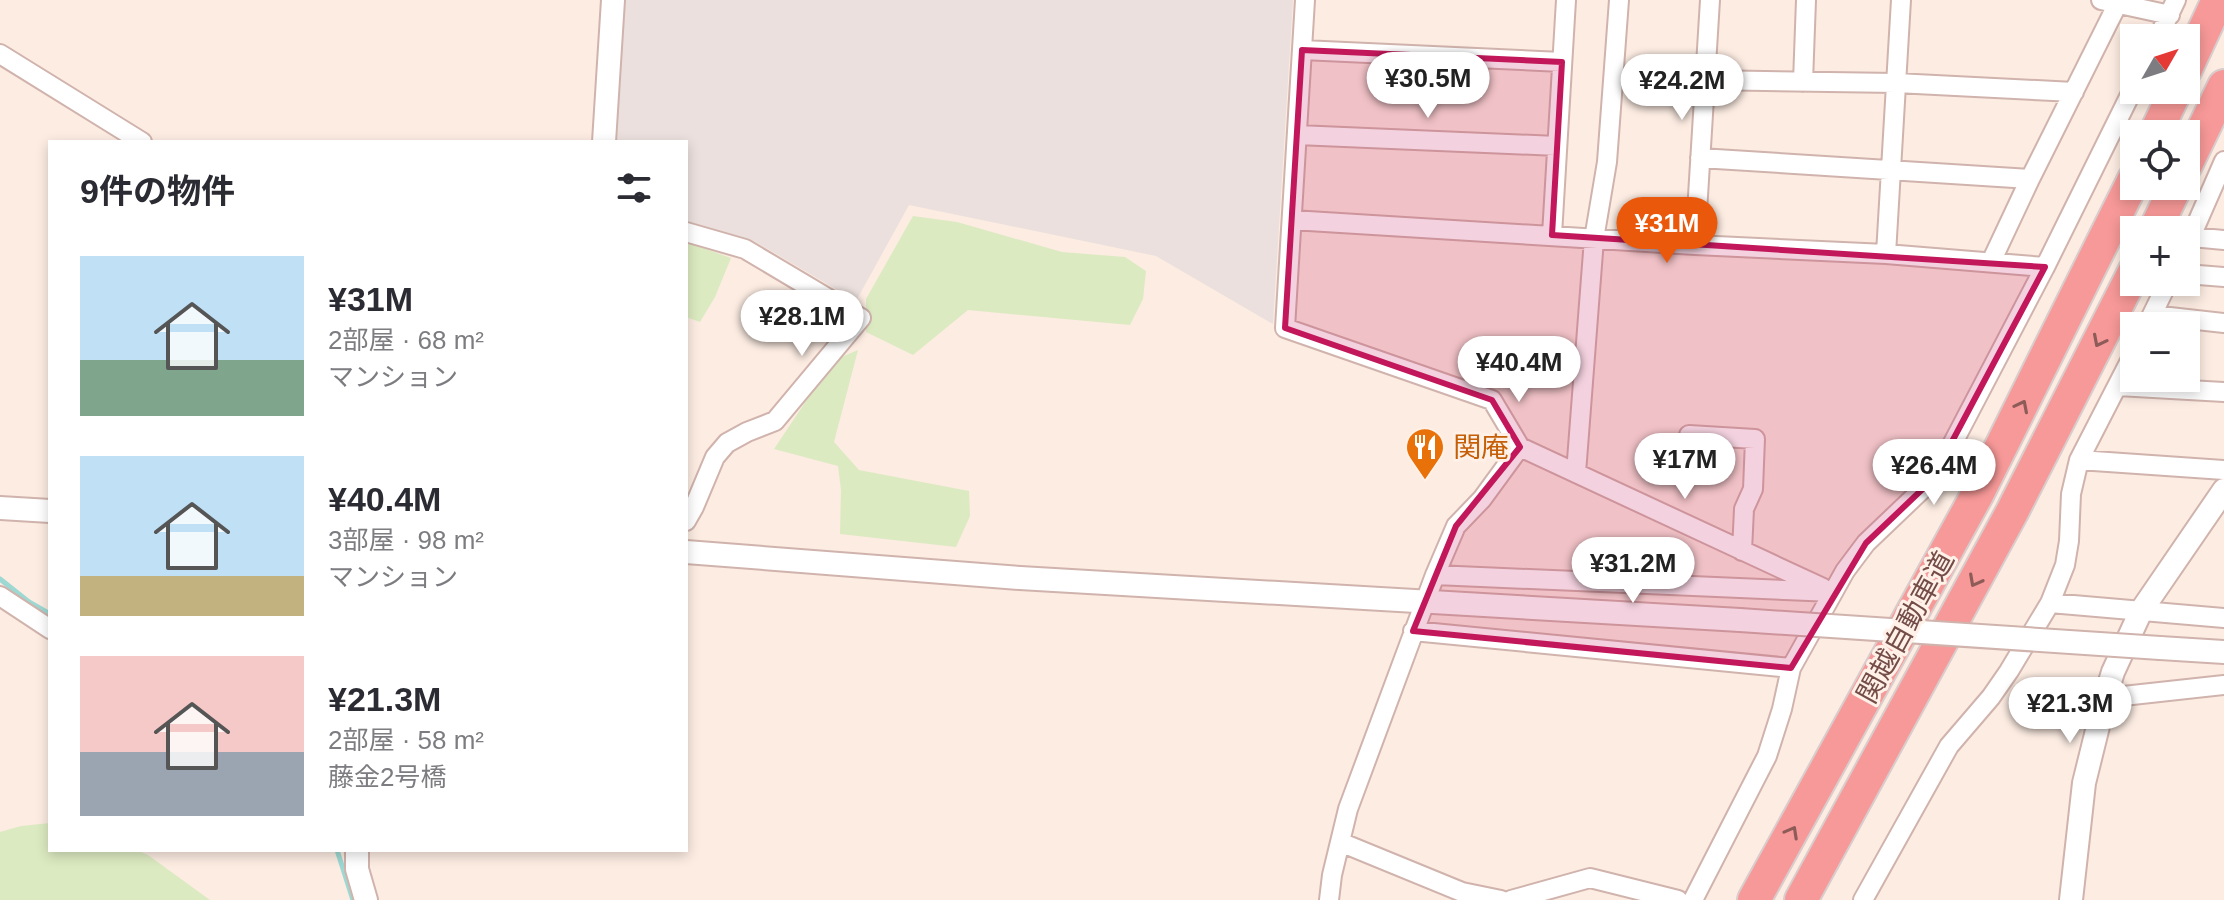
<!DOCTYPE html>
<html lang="ja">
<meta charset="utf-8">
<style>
:root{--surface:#fff;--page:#f2f2f3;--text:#2b2b33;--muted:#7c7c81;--accent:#ea580c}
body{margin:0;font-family:Helvetica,"Noto Sans JP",sans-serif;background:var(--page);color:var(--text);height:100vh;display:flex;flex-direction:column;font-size:30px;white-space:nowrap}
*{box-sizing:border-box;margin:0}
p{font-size:26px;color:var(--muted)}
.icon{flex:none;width:44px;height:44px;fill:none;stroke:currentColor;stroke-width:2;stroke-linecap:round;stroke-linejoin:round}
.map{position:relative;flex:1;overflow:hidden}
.side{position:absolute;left:48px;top:140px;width:640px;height:712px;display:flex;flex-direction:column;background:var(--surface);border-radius:0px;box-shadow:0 4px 12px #0003}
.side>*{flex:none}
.needle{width:52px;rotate:51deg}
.fabs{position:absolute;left:2120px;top:24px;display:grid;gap:16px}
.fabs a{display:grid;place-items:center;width:80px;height:80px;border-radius:0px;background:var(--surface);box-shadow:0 4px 12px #0003;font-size:40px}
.price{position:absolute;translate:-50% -68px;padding:0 18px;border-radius:28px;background:#fff;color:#222;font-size:26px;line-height:52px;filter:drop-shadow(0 2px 4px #0008)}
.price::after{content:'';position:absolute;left:50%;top:48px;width:24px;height:18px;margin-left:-12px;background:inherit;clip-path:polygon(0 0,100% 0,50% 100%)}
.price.active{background:var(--accent);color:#fff}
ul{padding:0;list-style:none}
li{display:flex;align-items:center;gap:24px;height:200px;padding:0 32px}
li span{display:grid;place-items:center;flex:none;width:224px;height:160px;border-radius:0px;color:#555}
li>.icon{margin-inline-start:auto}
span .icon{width:96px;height:96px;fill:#fffc;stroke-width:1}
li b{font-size:34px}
h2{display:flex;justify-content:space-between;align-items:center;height:96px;padding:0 32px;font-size:34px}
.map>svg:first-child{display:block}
.industrial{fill:#ebe0dd}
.green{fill:#dceac1}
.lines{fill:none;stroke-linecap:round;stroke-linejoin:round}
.stream{stroke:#9dd8d2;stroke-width:5}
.minor-casing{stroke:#d0b3ac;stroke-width:22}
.tertiary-casing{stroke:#d0b3ac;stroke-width:26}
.motorway-casing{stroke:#d8cdcc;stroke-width:36}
.minor{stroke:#fff;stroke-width:18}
.tertiary{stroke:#fff;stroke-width:22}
.motorway{stroke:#f79998;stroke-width:32}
.tertiary-bridge-casing{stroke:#d0b3ac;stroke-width:26;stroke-linecap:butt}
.tertiary-bridge{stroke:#fff;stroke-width:22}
.oneway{stroke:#8e5c58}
.marked{fill:#c2185b;fill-opacity:0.2;stroke:#c2185b;stroke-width:6;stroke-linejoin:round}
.labels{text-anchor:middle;stroke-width:6;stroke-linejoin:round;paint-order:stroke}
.food-label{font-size:28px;fill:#c56008;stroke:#fff0e8;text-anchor:start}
.street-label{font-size:28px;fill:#744d48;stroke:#fff0e8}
</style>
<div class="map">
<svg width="2224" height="900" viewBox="0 0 2224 900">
<rect width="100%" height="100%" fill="#fcece2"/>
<path class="industrial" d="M624,0H1293L1273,324L1156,256L909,205L856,301L754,241L686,222V142H615Z"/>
<path class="green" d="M913,216L957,222L1062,252L1125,257L1146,271L1143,299L1130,325L968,310L913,355L866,332V299Z
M686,242L731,258L715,297L700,322L686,317Z
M858,350L834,442L859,470L969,491L970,516L956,547L840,534L841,490L838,466L774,449L808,398L839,358Z
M50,823V850H136L148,855L210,900H0V832L21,826Z"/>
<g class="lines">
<path class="stream" d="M0,579L29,602L50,614
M337,850L353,900"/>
<defs>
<path id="minor" d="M1305,0L1285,328L1492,400L1520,447L1482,499L1456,526L1435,575L1348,809L1332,875L1329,900
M2101,0L2170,15
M2158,38L2176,0
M1302,50L1562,62
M0,54L142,142
M1705,80L1896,83L2074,92
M1803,82L1806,0
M1297,135L1557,146
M1700,158L2030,179
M1292,220L1695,245L1886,254L2045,267
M686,232L745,249L861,318L775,421L747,432L727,443L715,457L694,507L686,521
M1552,235L1566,0
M2192,237L2224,240
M1695,245L1710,0
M2186,248L2224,161
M1886,254L1901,0
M1991,262L2030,179L2118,3
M2186,274L2224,277
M2152,315L2224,323
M2148,323L2168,282
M2118,386L2224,392
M1689,435L1755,439L1753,489L1744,509L1742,551
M1520,447L1823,588
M2079,460L2224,470
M1576,473L1594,239L1607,162L1619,0
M1435,575L1833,592
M0,596L50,629
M2050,603L2224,618
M1413,631L1791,668
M2105,698L2224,685
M1340,842L1462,892L1501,900
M1511,900L1590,878L1678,900
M1693,900L1767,756L1782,709L1791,668L1845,571L1866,543L1931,481L1944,460L2045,267L2134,87
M1863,900L1949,746L1991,697L2009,671L2050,603L2065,565L2069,541L2071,494L2079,460L2134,353"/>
<path id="tertiary" d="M604,142L613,0
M0,508L50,511
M686,552L1020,578L1740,620
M2160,648L2224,652
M357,850V869L366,900
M2071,900L2084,783L2105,698L2113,672L2141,611L2224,490"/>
<path id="motorway" d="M2186,69L2218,0
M2155,134L2176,90
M2186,165L2224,86
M2155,230L2176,186
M1754,900L1978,493L2134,179
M1801,900L2012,512L2134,272"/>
</defs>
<use href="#minor" class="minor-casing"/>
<use href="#tertiary" class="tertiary-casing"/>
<use href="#motorway" class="motorway-casing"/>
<use href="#minor" class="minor"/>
<use href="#tertiary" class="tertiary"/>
<use href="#motorway" class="motorway"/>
<defs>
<path id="tertiary-bridge" d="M1740,620L2160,648"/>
</defs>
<use href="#tertiary-bridge" class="tertiary-bridge-casing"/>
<use href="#tertiary-bridge" class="tertiary-bridge"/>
</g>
<defs><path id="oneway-chevron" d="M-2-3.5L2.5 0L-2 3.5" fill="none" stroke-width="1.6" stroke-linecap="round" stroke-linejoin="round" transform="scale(2)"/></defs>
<g class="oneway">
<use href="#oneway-chevron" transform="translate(2099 341) rotate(117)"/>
<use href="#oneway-chevron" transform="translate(2022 406) rotate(-63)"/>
<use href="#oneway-chevron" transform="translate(1975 581) rotate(118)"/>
<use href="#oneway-chevron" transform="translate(1792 832) rotate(-61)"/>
</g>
<path class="marked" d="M1302,50L1562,62L1552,235L2045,267L1931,481L1866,543L1791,668L1413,631L1456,526L1520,447L1492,400L1285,328Z"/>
<defs>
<symbol id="restaurant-pin" viewBox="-11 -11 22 30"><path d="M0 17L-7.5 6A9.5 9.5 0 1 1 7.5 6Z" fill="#e8710a" stroke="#fff0e8"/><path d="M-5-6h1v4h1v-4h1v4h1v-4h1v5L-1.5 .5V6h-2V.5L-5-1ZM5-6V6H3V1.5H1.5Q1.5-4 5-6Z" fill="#fff"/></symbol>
</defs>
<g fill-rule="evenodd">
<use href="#restaurant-pin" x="1403" y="425" width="44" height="60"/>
</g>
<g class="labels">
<g class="food-label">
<text x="1453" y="457">関庵</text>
</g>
<g class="street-label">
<text transform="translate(1905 627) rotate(-61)" y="10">関越自動車道</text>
</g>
</g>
</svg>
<div class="fabs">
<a><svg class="needle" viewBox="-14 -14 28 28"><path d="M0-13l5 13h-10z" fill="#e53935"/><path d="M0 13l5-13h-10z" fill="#7c7c81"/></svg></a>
<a><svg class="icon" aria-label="locate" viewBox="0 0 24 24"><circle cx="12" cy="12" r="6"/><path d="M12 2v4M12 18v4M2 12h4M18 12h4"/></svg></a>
<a>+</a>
<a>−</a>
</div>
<b class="price" style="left:1428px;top:120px">¥30.5M</b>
<b class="price" style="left:1682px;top:122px">¥24.2M</b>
<b class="price active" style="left:1667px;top:265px">¥31M</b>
<b class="price" style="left:802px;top:358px">¥28.1M</b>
<b class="price" style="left:1519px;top:404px">¥40.4M</b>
<b class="price" style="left:1685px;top:501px">¥17M</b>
<b class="price" style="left:1934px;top:507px">¥26.4M</b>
<b class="price" style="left:1633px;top:605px">¥31.2M</b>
<b class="price" style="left:2070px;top:745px">¥21.3M</b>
<section class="side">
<h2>9件の物件<svg class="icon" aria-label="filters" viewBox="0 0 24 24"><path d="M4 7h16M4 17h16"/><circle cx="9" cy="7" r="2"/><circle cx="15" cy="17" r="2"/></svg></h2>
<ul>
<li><span style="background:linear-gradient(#bfe0f5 65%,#7fa58c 0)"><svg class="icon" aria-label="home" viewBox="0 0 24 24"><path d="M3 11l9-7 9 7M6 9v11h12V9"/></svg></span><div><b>¥31M</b><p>2部屋 · 68 m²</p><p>マンション</p></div></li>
<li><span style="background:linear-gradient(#bfe0f5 75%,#c2b280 0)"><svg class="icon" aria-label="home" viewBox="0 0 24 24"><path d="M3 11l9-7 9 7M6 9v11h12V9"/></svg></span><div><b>¥40.4M</b><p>3部屋 · 98 m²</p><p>マンション</p></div></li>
<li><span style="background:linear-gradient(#f6c9c9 60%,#9aa5b1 0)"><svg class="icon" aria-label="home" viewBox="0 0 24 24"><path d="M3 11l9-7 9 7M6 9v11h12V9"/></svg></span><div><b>¥21.3M</b><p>2部屋 · 58 m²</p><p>藤金2号橋</p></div></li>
</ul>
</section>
</div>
